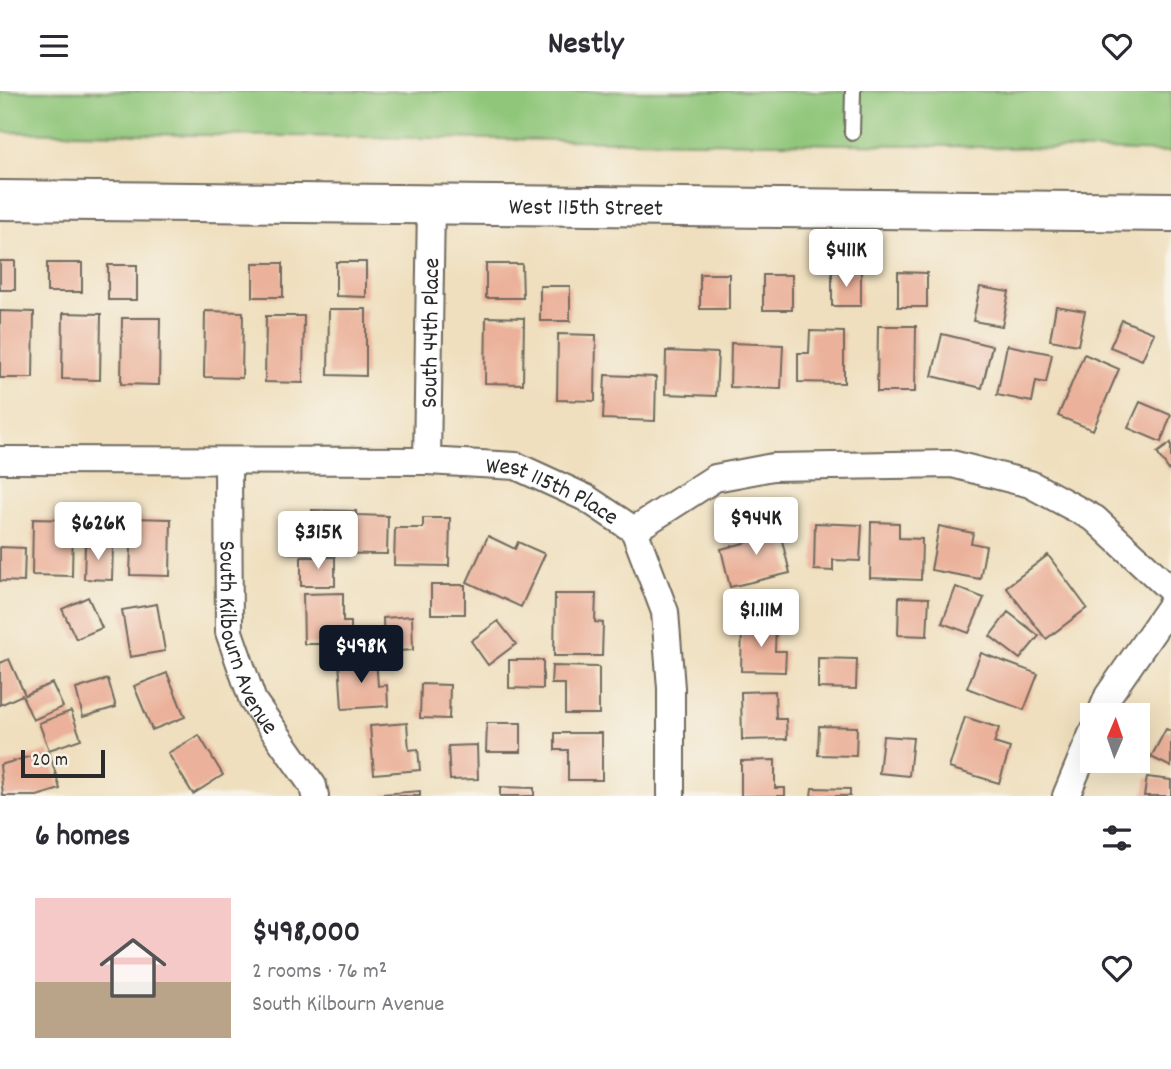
<!DOCTYPE html>
<meta charset="utf-8">
<style>
:root{--surface:#fff;--page:#f7f7f7;--text:#2b2b33;--muted:#7c7c81;--accent:#111827}
body{margin:0;font-family:Dekko,sans-serif;background:var(--page);color:var(--text);height:100vh;display:flex;flex-direction:column;font-size:26px;white-space:nowrap}
*{box-sizing:border-box;margin:0}
p{font-size:23px;color:var(--muted)}
.icon{flex:none;width:38px;height:38px;fill:none;stroke:currentColor;stroke-width:2;stroke-linecap:round;stroke-linejoin:round}
.map{position:relative;height:705px;overflow:hidden}
.panel{display:flex;flex-direction:column;background:var(--surface);flex:1}
.panel>*{flex:none}
.needle{width:46px;rotate:2deg}
.fabs{position:absolute;left:1080px;top:612px;display:grid;gap:14px}
.fabs a{display:grid;place-items:center;width:70px;height:70px;border-radius:0px;background:var(--surface);box-shadow:0 7px 28px #0002;font-size:35px}
.scale{position:absolute;left:21px;bottom:18px;width:84px;box-sizing:border-box;padding-left:7px;border:4px solid #2b2b2b;border-top:0;font-size:19px;line-height:24px;white-space:nowrap;color:#2b2b2b;-webkit-text-stroke:5px #f7f3e8;paint-order:stroke}
.price{position:absolute;translate:-50% -60px;padding:0 16px;border-radius:7px;background:#fff;color:#222;font-size:23px;line-height:46px;filter:drop-shadow(0 2px 4px #0008)}
.price::after{content:'';position:absolute;left:50%;top:42px;width:21px;height:16px;margin-left:-10px;background:inherit;clip-path:polygon(0 0,100% 0,50% 100%)}
.price.selected{background:var(--accent);color:#fff}
ul{padding:0;list-style:none}
li{display:flex;align-items:center;gap:21px;height:175px;padding:0 35px}
li span{display:grid;place-items:center;flex:none;width:196px;height:140px;border-radius:0px;color:#555}
li>.icon{margin-inline-start:auto}
span .icon{width:84px;height:84px;fill:#fffc;stroke-width:1}
li b{font-size:30px}
h2{display:flex;justify-content:space-between;align-items:center;height:84px;padding:0 35px;font-size:30px}
header{display:flex;justify-content:space-between;align-items:center;height:91px;padding:0 35px;background:var(--surface);font-size:32px;font-weight:700}
.map>svg:first-child{display:block}
.green{fill:#8fc679;stroke:#5d7852;stroke-width:2}
.building{fill:#ebb19a}
.lines{fill:none;stroke-linecap:round;stroke-linejoin:round}
.lane-casing{stroke:#706a5e;stroke-width:18}
.street-casing{stroke:#706a5e;stroke-width:30}
.secondary-casing{stroke:#706a5e;stroke-width:42}
.lane{stroke:#fff;stroke-width:14}
.street{stroke:#fff;stroke-width:26}
.secondary{stroke:#fff;stroke-width:38}
.labels{text-anchor:middle;stroke-width:6;stroke-linejoin:round;paint-order:stroke}
.street-label{font-size:24px;fill:#2b2b2b;stroke:#f7f3e8}
</style>
<header><svg class="icon" aria-label="menu" viewBox="0 0 24 24"><path d="M4 6h16M4 12h16M4 18h16"/></svg>Nestly<svg class="icon" aria-label="heart" viewBox="0 0 24 24"><path d="M12 20l-8-8c-3-5 5-10 8-4 3-6 11-1 8 4z"/></svg></header>
<div class="map">
<svg width="1171" height="705" viewBox="0 0 1171 705">
<rect width="100%" height="100%" fill="#f7f3e8"/>
<filter id="ink" filterUnits="userSpaceOnUse"><feTurbulence type="fractalNoise" baseFrequency=".0143" numOctaves="2"/><feDisplacementMap in="SourceGraphic" scale="14" xChannelSelector="R" yChannelSelector="G"/><feConvolveMatrix kernelMatrix="1 2 1 2 8 2 1 2 1" color-interpolation-filters="sRGB"/></filter>
<filter id="wash" filterUnits="userSpaceOnUse"><feTurbulence type="fractalNoise" baseFrequency=".00686" numOctaves="4" result="noise"/><feDisplacementMap in="SourceGraphic" scale="28" xChannelSelector="R" yChannelSelector="G"/><feGaussianBlur stdDeviation="1.57" result="paint"/><feColorMatrix in="noise" values="0 0 0 0 0 0 0 0 0 0 0 0 0 0 0 0 0 1.4 0 .05"/><feComposite in="paint" operator="in"/></filter>
<g filter="url(#wash)">
<rect width="100%" height="100%" fill="#efdfbe"/>
<path class="green" d="M0,0H1171V61L911,54L0,41Z"/>
<g id="blocks">
<path class="building" d="M0,170H15V199H0Z
M336,171H366V206L336,205Z
M47,172H82V201H47Z
M253,172H283V206H253Z
M486,173H522L523,207H486Z
M108,174H137V209H108Z
M832,181H861V215H832Z
M898,181L927,182V216H898Z
M700,183H729V218H700Z
M763,184H792V219H763Z
M540,195H570V230H540Z
M980,196L1009,201L1002,235L973,230Z
M1056,215L1085,220L1078,254L1050,249Z
M329,218H366V285L328,284Z
M0,220L34,221L33,287H0Z
M205,220L243,221L242,287L204,286Z
M63,222L101,223L100,289L62,288Z
M266,225H304L303,292L265,291Z
M486,226L524,227L523,293L485,292Z
M122,227H160L159,294L121,293Z
M1122,229L1154,242L1142,269L1110,256Z
M878,235H916L915,301H877Z
M810,240L844,241V292L798,291V262H809Z
M558,243L596,244L595,310L557,309Z
M942,243L992,255L982,297L932,285Z
M731,252L783,254L781,298L730,296Z
M1007,254L1052,263L1046,292L1036,290L1032,311L997,304Z
M666,260L718,262L716,305L665,303Z
M1084,263L1119,278L1093,339L1058,325Z
M605,284L656,286L655,330L603,328Z
M1140,311L1171,324L1161,351L1128,337Z
M1171,352V382L1157,362Z
M312,419L356,420V424L388,425L387,463L285,462V422L312,423Z
M132,427L171,428L170,485L130,484Z
M423,427H450L449,475L394,474L395,437H423Z
M33,428L73,429L72,485L32,484Z
M871,431L899,432V447L922,448L921,489L870,487Z
M815,432L862,434L860,470L833,469V480L814,479Z
M778,433L790,482L730,496L721,458L748,451L746,440Z
M939,435L973,442L971,452L986,455L980,488L931,479Z
M488,445L515,458L518,451L545,463L521,516L467,491Z
M85,454L113,455L112,489L84,488Z
M0,456L25,457L24,491L0,490Z
M1048,464L1087,517L1046,548L1006,496Z
M301,466H335V495H301Z
M431,494H465V523H431Z
M956,496L984,507L969,542L942,532Z
M343,502V531H351V553H304L303,503Z
M555,503H596L595,531L603,532L602,565H554Z
M88,506L102,537L76,548L62,518Z
M899,506L929,507L927,545L898,544Z
M157,513L165,560L130,566L122,519Z
M1008,521L1039,545L1020,568L990,545Z
M412,525L413,559L384,561L383,527Z
M498,530L516,553L488,574L471,550Z
M742,531L776,532L775,560H786L785,581L741,580Z
M981,562L1038,583L1024,619L967,597Z
M376,567L378,595L387,594L388,615L342,618L339,570Z
M818,567L857,568L856,598L818,597Z
M9,568L25,604L52,592L63,616L33,629L22,604L0,614V572Z
M509,569H543V598L509,597Z
M552,575L599,576V623H565V593H551Z
M167,582L185,626L152,639L134,595Z
M108,588L116,616L83,626L76,598Z
M421,593L450,594L449,628L420,627Z
M775,600L776,628H786L787,648L742,649L741,601Z
M71,620L81,648L49,659L39,632Z
M965,626L999,637L994,652L1010,657L999,692L949,677Z
M407,632L409,659L418,658L420,679L374,683L370,635Z
M487,632H521V661H486Z
M819,635L857,636L856,665L818,664Z
M1166,638L1171,640V676L1151,666Z
M555,642H602V689H568V659H555Z
M199,644L223,684L193,703L168,662Z
M883,645L913,647L909,685L879,682Z
M477,654L478,688L450,689L448,655Z
M49,660L60,698L37,705H3L0,674Z
M775,669V697H785V705H741V670Z
M1147,686L1171,689V705H1144Z
M500,696L534,697V705H500Z
M812,697L850,698V705H811Z
M420,700V705H383V703Z"/>
</g>
</g>
<g filter="url(#ink)">
<use href="#blocks" fill-opacity="0" stroke="#706a5e" stroke-width="2"/>
<g class="lines">
<defs>
<path id="lane" d="M852,42L853,0"/>
<g id="street">
<path id="s1" d="M0,369L427,370L516,375L586,407L634,439L715,387L773,376L952,373L1030,393L1095,428L1171,499"/>
<path id="s2" d="M427,370L431,113"/>
<path id="s3" d="M228,372L229,541L253,610L313,695L315,705"/>
<path d="M634,439L665,521L671,597V705"/>
<path d="M1100,625L1108,605L1171,514"/>
<path d="M1066,705L1092,643"/>
</g>
<g id="secondary">
<path id="s4" d="M0,109L1171,121"/>
</g>
</defs>
<use href="#lane" class="lane-casing"/>
<use href="#street" class="street-casing"/>
<use href="#secondary" class="secondary-casing"/>
<use href="#lane" class="lane"/>
<use href="#street" class="street"/>
<use href="#secondary" class="secondary"/>
</g>
</g>
<g class="labels">
<g class="street-label">
<text dy="8" stroke="none"><textPath href="#s4" startOffset="586">West 115th Street</textPath></text>
<text dy="8" stroke="none"><textPath href="#s2" startOffset="128">South 44th Place</textPath></text>
<text dy="8" stroke="none"><textPath href="#s1" startOffset="558">West 115th Place</textPath></text>
<text dy="8" stroke="none"><textPath href="#s3" startOffset="178">South Kilbourn Avenue</textPath></text>
</g>
</g>
</svg>
<div class="fabs">
<a><svg class="needle" viewBox="-14 -14 28 28"><path d="M0-13l5 13h-10z" fill="#e53935"/><path d="M0 13l5-13h-10z" fill="#7c7c81"/></svg></a>
</div>
<div class="scale">20 m</div>
<b class="price" style="left:846px;top:198px">$411K</b>
<b class="price" style="left:756px;top:466px">$944K</b>
<b class="price" style="left:98px;top:471px">$626K</b>
<b class="price" style="left:318px;top:480px">$315K</b>
<b class="price" style="left:761px;top:558px">$1.11M</b>
<b class="price selected" style="left:361px;top:594px">$498K</b>
</div>
<section class="panel">
<h2>6 homes<svg class="icon" aria-label="filters" viewBox="0 0 24 24"><path d="M4 7h16M4 17h16"/><circle cx="9" cy="7" r="2"/><circle cx="15" cy="17" r="2"/></svg></h2>
<ul>
<li><span style="background:linear-gradient(#f6c9c9 60%,#b9a48a 0)"><svg class="icon" aria-label="home" viewBox="0 0 24 24"><path d="M3 11l9-7 9 7M6 9v11h12V9"/></svg></span><div><b>$498,000</b><p>2 rooms · 76 m²</p><p>South Kilbourn Avenue</p></div><svg class="icon" aria-label="heart" viewBox="0 0 24 24"><path d="M12 20l-8-8c-3-5 5-10 8-4 3-6 11-1 8 4z"/></svg></li>
</ul>
</section>
